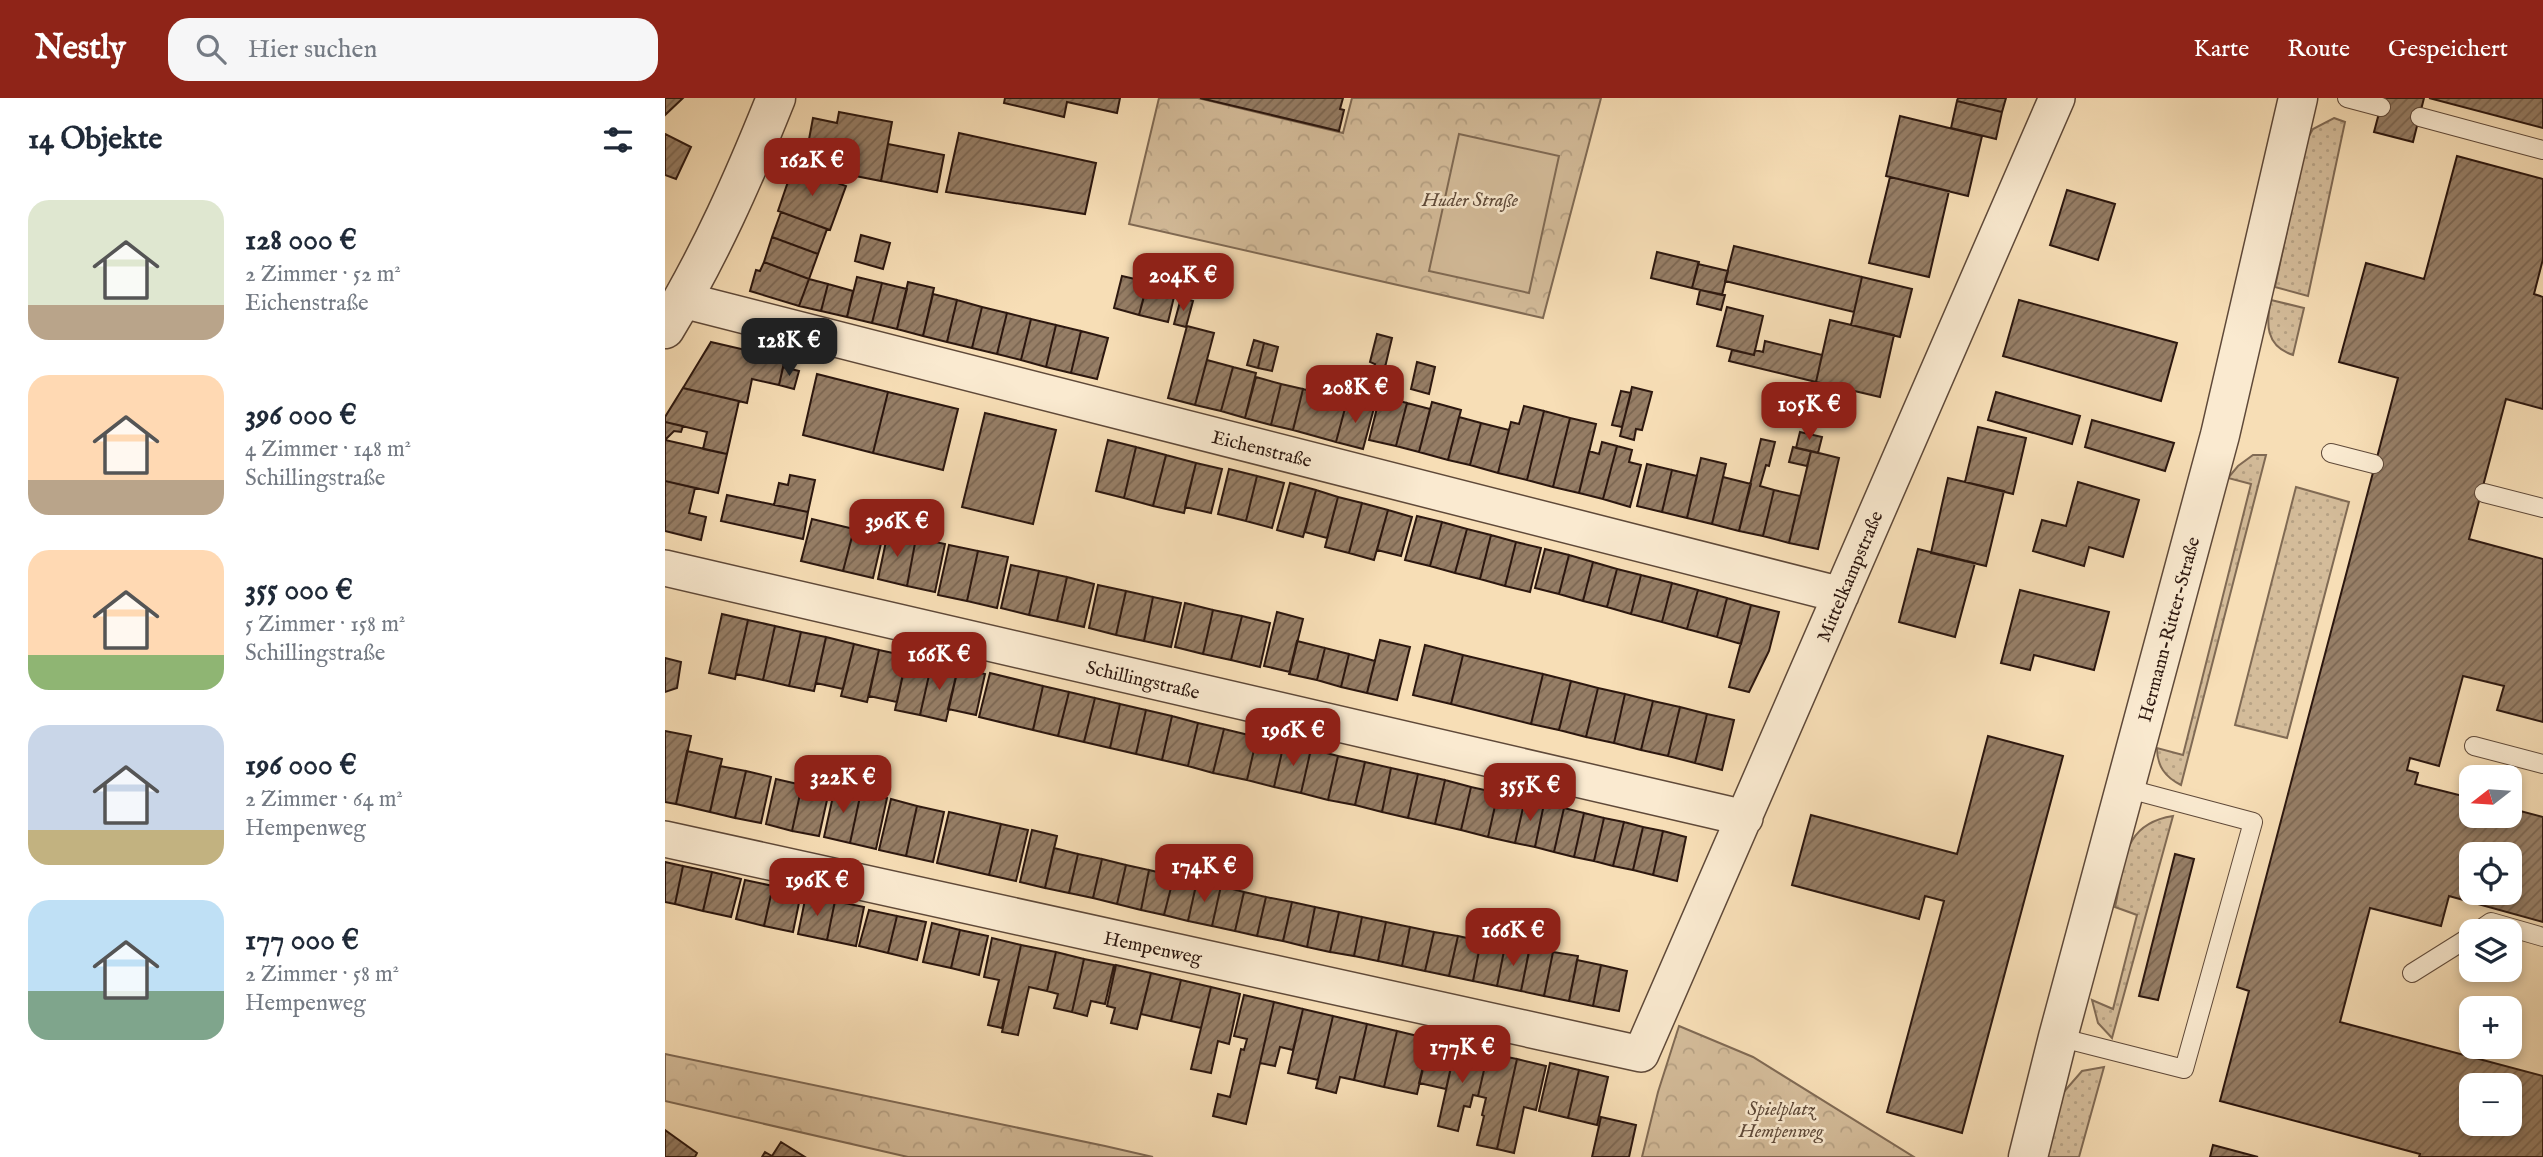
<!DOCTYPE html>
<html lang="de">
<meta charset="utf-8">
<style>
:root{--surface:#fff;--page:#f6f6f7;--text:#1f2937;--muted:#747a83;--accent:#8f2418}
body{margin:0;font-family:"IM FELL English",serif;background:var(--page);color:var(--text);height:100vh;display:flex;flex-direction:column;font-size:26px;white-space:nowrap}
*{box-sizing:border-box;margin:0}
p{font-size:23px;color:var(--muted)}
.icon{flex:none;width:38px;height:38px;fill:none;stroke:currentColor;stroke-width:2;stroke-linecap:round;stroke-linejoin:round}
.map{position:relative;flex:1;overflow:hidden}
.drawer{display:flex;flex-direction:column;background:var(--surface);width:665px}
.drawer>*{flex:none}
.needle{width:46px;rotate:253deg}
.controls{position:absolute;left:1794px;top:667px;display:grid;gap:14px}
.controls a{display:grid;place-items:center;width:63px;height:63px;border-radius:14px;background:var(--surface);box-shadow:0 4px 10px #0003;font-size:35px}
.price{position:absolute;translate:-50% -60px;padding:0 16px;border-radius:14px;background:var(--accent);color:#fff;font-size:23px;line-height:46px;filter:drop-shadow(0 2px 4px #0008)}
.price::after{content:'';position:absolute;left:50%;top:42px;width:21px;height:16px;margin-left:-10px;background:inherit;clip-path:polygon(0 0,100% 0,50% 100%)}
.price.on{background:#222;color:#fff}
ul{padding:0;list-style:none}
li{display:flex;align-items:center;gap:21px;height:175px;padding:0 28px}
li span{display:grid;place-items:center;flex:none;width:196px;height:140px;border-radius:21px;color:#555}
li>.icon{margin-inline-start:auto}
span .icon{width:84px;height:84px;fill:#fffc;stroke-width:1}
li b{font-size:30px}
h2{display:flex;justify-content:space-between;align-items:center;height:84px;padding:0 28px;font-size:30px}
header{display:flex;align-items:center;gap:42px;box-sizing:border-box;height:98px;padding:0 35px;background:var(--accent);color:#fff}
header strong{font-size:33px}
nav{display:flex;gap:38px;margin-inline-start:auto;font-size:24px}
.search{width:490px;height:63px;background:var(--page);display:flex;align-items:center;gap:18px;box-sizing:border-box;padding:0 24px;border-radius:21px;color:var(--muted);font-size:26px}
main{display:flex;flex:1;min-height:0}
.map>svg:first-child{display:block}
.grass{fill:url(#grass-dots);stroke:#806a54;stroke-width:2}
.park{fill:url(#park-crowns);stroke:#806a54;stroke-width:2}
.pitch{fill:#d4bc9a;stroke:#806a54;stroke-width:2}
.building{fill:url(#building-hatch);stroke:#2c170f;stroke-width:2;fill-rule:evenodd}
.lines{fill:none;stroke-linecap:round;stroke-linejoin:round}
.service-casing{stroke:#5f4939;stroke-width:20}
.minor-casing{stroke:#5f4939;stroke-width:38}
.tertiary-casing{stroke:#5f4939;stroke-width:41}
.service{stroke:#faead0;stroke-width:18}
.minor{stroke:#faead0;stroke-width:35}
.tertiary{stroke:#faead0;stroke-width:38}
.labels{text-anchor:middle;stroke-width:5;stroke-linejoin:round;paint-order:stroke}
.park-label{font-size:19px;font-style:italic;fill:#5e4939;stroke:#faead0}
.street-label{font-size:19px;fill:#2c170f;stroke:#faead0}
</style>
<header>
<strong>Nestly</strong>
<div class="search"><svg class="icon" aria-label="search" viewBox="0 0 24 24"><circle cx="10" cy="10" r="6"/><path d="M15 15l6 6"/></svg>Hier suchen</div>
<nav><a>Karte</a><a>Route</a><a>Gespeichert</a></nav>
</header>
<main>
<section class="drawer">
<h2>14 Objekte<svg class="icon" aria-label="filters" viewBox="0 0 24 24"><path d="M4 7h16M4 17h16"/><circle cx="9" cy="7" r="2"/><circle cx="15" cy="17" r="2"/></svg></h2>
<ul>
<li><span style="background:linear-gradient(#dfe7d0 75%,#b9a48a 0)"><svg class="icon" aria-label="home" viewBox="0 0 24 24"><path d="M3 11l9-7 9 7M6 9v11h12V9"/></svg></span><div><b>128 000 €</b><p>2 Zimmer · 52 m²</p><p>Eichenstraße</p></div></li>
<li><span style="background:linear-gradient(#ffd9b3 75%,#b9a48a 0)"><svg class="icon" aria-label="home" viewBox="0 0 24 24"><path d="M3 11l9-7 9 7M6 9v11h12V9"/></svg></span><div><b>396 000 €</b><p>4 Zimmer · 148 m²</p><p>Schillingstraße</p></div></li>
<li><span style="background:linear-gradient(#ffd9b3 75%,#8fb573 0)"><svg class="icon" aria-label="home" viewBox="0 0 24 24"><path d="M3 11l9-7 9 7M6 9v11h12V9"/></svg></span><div><b>355 000 €</b><p>5 Zimmer · 158 m²</p><p>Schillingstraße</p></div></li>
<li><span style="background:linear-gradient(#c9d6e8 75%,#c2b280 0)"><svg class="icon" aria-label="home" viewBox="0 0 24 24"><path d="M3 11l9-7 9 7M6 9v11h12V9"/></svg></span><div><b>196 000 €</b><p>2 Zimmer · 64 m²</p><p>Hempenweg</p></div></li>
<li><span style="background:linear-gradient(#bfe0f5 65%,#7fa58c 0)"><svg class="icon" aria-label="home" viewBox="0 0 24 24"><path d="M3 11l9-7 9 7M6 9v11h12V9"/></svg></span><div><b>177 000 €</b><p>2 Zimmer · 58 m²</p><p>Hempenweg</p></div></li>
</ul>
</section>
<div class="map">
<svg width="1878" height="1059" viewBox="0 0 1878 1059">
<defs>
<pattern id="grass-dots" width="8" height="8" patternUnits="userSpaceOnUse" patternTransform="scale(1.75)"><rect width="8" height="8" fill="#d4bc9a"/><path d="M2 2h.1M6 6h.1" fill="none" stroke="#b6a184" stroke-width="1.8" stroke-linecap="round"/></pattern>
<pattern id="park-crowns" width="20" height="18" patternUnits="userSpaceOnUse" patternTransform="scale(1.75)"><rect width="20" height="18" fill="#d4bc9a"/><path d="M2 6a3 3 0 1 1 6 0M12 15a3 3 0 1 1 6 0" fill="none" stroke="#b6a184"/></pattern>
<pattern id="building-hatch" width="6" height="6" patternUnits="userSpaceOnUse" patternTransform="scale(1.75)"><rect width="6" height="6" fill="#967e66"/><path d="M-1 1l2-2M0 6l6-6M5 7l2-2" fill="none" stroke="#7b6652"/></pattern>
</defs>
<rect width="100%" height="100%" fill="#f7deb6"/>
<filter id="stains"><feTurbulence type="fractalNoise" baseFrequency=".00286" numOctaves="4"/><feColorMatrix values="0 0 0 0 .2 0 0 0 0 .09 0 0 0 0 .02 0 0 0 .5 -.17"/></filter>
<radialGradient id="worn" r=".72"><stop offset=".6" stop-color="#630" stop-opacity="0"/><stop offset="1" stop-color="#630" stop-opacity=".3"/></radialGradient>
<path class="grass" d="M1669,20L1680,24L1643,198L1610,189L1641,43L1648,31Z
M1606,202L1639,210L1628,257C1600,248 1601,225 1606,202Z
M1588,357H1601L1516,687C1500,679 1492,668 1492,650L1518,657L1586,386L1563,380L1573,368Z
M1631,389L1684,404L1622,640L1570,627Z
M1508,718L1447,940L1433,925L1427,902L1448,911L1472,817L1450,809C1460,766 1456,726 1508,718Z
M1439,969L1414,1059H1380L1397,996L1417,973Z"/>
<path class="park" d="M494,0H533L678,35L687,0H936L878,220L464,126Z
M1014,928L1088,959L1249,1059H977L993,994Z
M0,956L440,1048L488,1059H243L0,1003Z"/>
<path class="pitch" d="M794,36L894,58L864,195L764,173Z"/>
<path class="building" d="M0,0H18L0,17Z
M340,0H455L452,15L402,4L399,19L339,5Z
M535,0H678L675,11L679,12L674,33Z
M1293,0H1341L1337,14L1292,3Z
M1718,0H1759L1748,44L1709,34Z
M1764,0H1878V30Z
M1292,3L1337,14L1331,41L1286,30Z
M174,14L227,24L216,83L139,68L148,20L172,25Z
M1235,18L1317,38L1303,98L1221,78Z
M294,35L431,65L420,116L281,94Z
M0,36L26,49L11,81L0,77Z
M223,46L279,57L272,94L216,83Z
M1792,58L1878,81V161L1869,196L1878,199V311L1841,301L1804,441L1878,461V624L1832,612L1839,588L1798,578L1774,668L1745,660L1742,672L1753,675L1750,686L1806,700V718H1844V710L1878,719V824L1784,798L1776,828L1705,810L1675,924L1878,978V1059H1754L1755,1056L1555,1003L1584,893L1572,889L1733,280L1674,264L1701,165L1759,181ZM1806,756H1844V794H1806ZM1806,987H1844V1026H1806Z
M128,69L181,88L165,132L113,113Z
M1225,79L1284,93L1264,179L1204,165Z
M1402,92L1450,106L1433,162L1385,147Z
M116,114L162,131L153,156L107,139Z
M196,137L225,145L218,171L190,163Z
M107,139L153,156L144,181L99,164Z
M1069,148L1197,179L1189,214L1060,183Z
M992,154L1034,164L1027,190L986,180Z
M99,164L144,181L134,208L85,193L91,172L95,173Z
M1033,166L1063,173L1057,197L1027,190Z
M485,175L513,182L503,224L474,217Z
M457,178L483,184L474,217L449,210Z
M192,179L217,185L207,225L182,219Z
M1197,179L1247,191L1235,239L1186,227Z
M144,181L163,186L156,213L134,208Z
M243,184L269,190L258,238L232,231Z
M217,185L242,191L232,231L207,225Z
M163,186L188,193L182,219L156,213Z
M1035,192L1060,197L1056,212L1032,206Z
M268,196L292,202L282,244L258,238Z
M516,200L528,203L521,229L509,226Z
M292,202L317,209L307,250L282,244Z
M1354,202L1512,245L1496,303L1338,258Z
M317,209L342,215L332,256L307,250Z
M1062,209L1098,218L1089,257L1052,248Z
M342,215L366,221L356,262L332,256Z
M366,221L391,227L381,269L356,262Z
M1165,222L1229,237L1215,299L1151,284Z
M391,227L416,233L406,275L381,269Z
M522,228L549,235L530,307L503,300Z
M416,233L443,240L432,281L406,275Z
M712,236L727,240L717,282L707,279L710,266L705,264Z
M589,242L599,245L593,270L582,267Z
M1100,243L1157,257L1151,284L1064,263L1067,252L1089,257L1090,252L1098,254Z
M46,244L120,261L114,287L87,281L82,305L18,290Z
M599,245L613,249L607,273L593,270Z
M542,262L568,269L556,313L530,307Z
M752,264L770,269L764,296L746,291Z
M720,268L730,271L727,284L717,282Z
M118,269L134,273L129,291L114,287Z
M568,269L591,275L580,320L556,313Z
M152,276L223,294L208,355L138,337Z
M591,279L616,286L606,327L580,320Z
M616,286L638,291L628,332L606,327Z
M967,289L987,294L977,332L971,331L969,342L955,338Z
M18,290L74,303L62,356L38,351L42,334L0,324V319Z
M638,291L682,303L671,344L628,332Z
M956,293L966,295L957,329L947,327Z
M223,294L293,311L278,372L208,355Z
M1331,294L1415,318L1407,346L1323,322Z
M715,298L742,305L731,348L704,342Z
M682,303L709,310L698,351L671,344Z
M767,304L796,312L783,362L754,354Z
M742,305L765,311L754,354L731,348Z
M859,308L879,313L862,382L833,375L846,324L854,326Z
M879,313L905,320L888,389L862,382Z
M320,315L391,332L368,426L297,409Z
M794,319L816,325L805,367L783,362Z
M905,320L931,326L914,395L888,389Z
M1427,322L1509,345L1500,373L1420,349Z
M0,324L18,328L16,334L9,333L0,342Z
M816,325L844,332L833,375L805,367Z
M1313,329L1361,340L1348,396L1300,384Z
M1135,334L1157,339L1153,355L1131,350Z
M1096,341L1110,344L1104,368L1101,367L1095,388L1109,392L1098,438L1074,433Z
M0,342L62,356L53,395L0,383Z
M443,342L471,349L459,400L431,393Z
M937,344L952,348L938,401L914,395L924,353L934,356Z
M952,348L967,352L964,364L976,367L965,409L938,401Z
M471,349L501,357L488,408L459,400Z
M1128,349L1146,353L1142,368L1124,364Z
M1146,353L1174,360L1153,451L1124,445Z
M501,357L531,365L519,415L488,408Z
M1036,360L1061,366L1047,426L1022,420Z
M531,365L557,371L546,415L520,409Z
M982,366L1007,372L997,414L972,408Z
M564,371L592,378L581,423L553,416Z
M1007,372L1032,378L1022,420L997,414Z
M125,377L150,382L143,414L109,407L114,385L123,387Z
M592,378L619,385L607,430L581,423Z
M1058,379L1086,386L1074,433L1047,426Z
M1283,380L1339,393L1321,468L1266,455Z
M0,383L30,390L24,415L41,419L36,442L0,433Z
M1413,384L1474,402L1458,459L1424,449L1419,468L1368,453L1377,422L1401,428Z
M625,385L651,392L638,439L612,432Z
M651,392L673,399L662,440L640,434Z
M1109,392L1135,398L1124,445L1098,438Z
M62,397L143,414L138,441L56,423Z
M673,399L697,405L684,455L660,449Z
M697,405L723,412L709,462L684,455Z
M723,412L747,419L736,458L712,452Z
M752,418L777,424L765,468L740,462Z
M147,421L189,431L178,473L136,463Z
M777,424L802,431L790,475L765,468Z
M189,431L218,437L208,480L178,473Z
M802,431L826,437L815,481L790,475Z
M223,434L251,440L242,488L213,481Z
M826,437L851,444L840,488L815,481Z
M251,440L280,446L270,494L242,488Z
M851,444L876,450L865,494L840,488Z
M284,447L313,453L302,503L273,497Z
M880,451L904,457L894,496L870,490Z
M1253,451L1310,465L1290,539L1234,524Z
M313,453L343,459L332,510L302,503Z
M904,457L928,464L918,503L894,496Z
M928,464L952,471L942,509L918,503Z
M346,467L374,473L364,517L336,510Z
M952,471L976,477L966,516L942,509Z
M374,473L402,479L392,523L364,517Z
M976,477L1007,485L997,524L966,516Z
M402,479L429,486L419,529L392,523Z
M1007,485L1033,492L1022,531L997,524Z
M433,487L461,493L451,537L424,530Z
M1033,492L1062,500L1052,539L1022,531Z
M1355,492L1444,514L1429,572L1369,557L1365,572L1336,565Z
M461,493L488,499L479,543L451,537Z
M488,499L516,505L506,549L479,543Z
M1062,500L1086,507L1076,546L1052,539Z
M520,505L548,512L538,556L510,549Z
M1086,507L1114,514L1104,553L1084,594L1064,589Z
M548,512L577,518L566,562L538,556Z
M612,514L638,521L625,574L599,568Z
M57,516L83,522L70,581L44,575Z
M577,518L605,525L595,569L566,562Z
M83,522L110,528L98,582L71,576Z
M110,528L136,534L124,588L98,582Z
M136,534L161,539L149,593L124,588Z
M161,539L189,546L178,591L151,585Z
M715,542L745,549L732,602L702,595Z
M632,543L660,550L652,582L624,576Z
M189,546L214,552L202,604L176,598Z
M760,547L798,557L786,606L748,597Z
M660,550L684,556L676,589L652,582Z
M214,552L242,558L232,604L204,598Z
M684,556L710,563L702,595L676,589Z
M798,557L878,576L866,626L786,606Z
M242,558L267,564L255,617L230,612Z
M0,560L16,564L12,590L0,594Z
M267,564L293,570L281,623L255,617Z
M293,570L320,576L311,617L283,611Z
M325,575L378,588L368,632L314,619Z
M878,576L906,583L894,632L866,626Z
M906,583L933,590L921,639L894,632Z
M378,588L404,594L393,638L368,632Z
M933,590L960,596L949,645L921,639Z
M404,594L430,600L419,644L393,638Z
M960,596L988,603L976,652L949,645Z
M430,600L455,606L445,650L419,644Z
M988,603L1015,609L1003,658L976,652Z
M455,606L481,612L471,656L445,650Z
M1015,609L1042,616L1030,665L1003,658Z
M481,612L507,618L497,662L471,656Z
M1042,616L1069,622L1057,672L1030,665Z
M507,618L533,625L523,668L497,662Z
M533,625L559,631L548,675L523,668Z
M559,631L592,639L582,682L548,675Z
M0,633L26,638L11,706L0,704Z
M1323,638L1398,658L1297,1035L1222,1014L1279,803L1260,798L1254,821L1127,787L1146,717L1292,756Z
M592,639L619,645L609,689L582,682Z
M619,645L646,651L636,695L609,689Z
M646,651L673,658L663,702L636,695Z
M22,653L57,661L45,714L11,706Z
M673,658L700,664L690,707L663,702Z
M700,664L726,670L717,714L690,707Z
M55,668L81,673L70,720L45,714Z
M726,670L753,676L743,720L717,714Z
M81,673L106,679L96,725L70,720Z
M753,676L780,682L770,726L743,720Z
M111,681L137,687L127,733L101,726Z
M780,682L806,689L796,732L770,726Z
M137,687L164,693L154,738L127,733Z
M170,689L196,694L185,745L159,739Z
M806,689L833,695L823,739L796,732Z
M196,694L222,700L211,751L185,745Z
M833,695L860,701L850,745L823,739Z
M226,701L252,708L241,758L214,752Z
M860,701L879,706L870,749L850,745Z
M879,706L899,710L889,754L870,749Z
M252,708L279,714L268,764L241,758Z
M899,710L919,715L909,759L889,754Z
M284,714L336,726L324,777L272,765Z
M919,715L939,720L929,763L909,759Z
M939,720L959,724L948,768L929,763Z
M959,724L978,729L968,772L948,768Z
M336,726L363,732L351,783L324,777Z
M978,729L998,733L988,777L968,772Z
M367,732L392,738L380,790L355,784Z
M998,733L1021,739L1012,783L988,777Z
M389,750L413,756L404,795L380,790Z
M413,756L437,761L428,800L404,795Z
M1510,756L1529,761L1493,902L1474,898Z
M437,761L461,767L452,806L428,800Z
M0,764L18,768L10,806L0,804Z
M461,767L484,772L476,812L452,806Z
M18,768L47,774L38,813L10,806Z
M484,772L509,778L499,817L476,812Z
M47,774L76,781L66,819L38,813Z
M509,778L532,783L523,823L499,817Z
M80,782L108,788L99,828L71,821Z
M532,783L556,788L547,828L523,823Z
M108,788L136,795L128,834L99,828Z
M556,788L579,794L570,833L547,828Z
M579,794L601,799L592,838L570,833Z
M141,797L170,803L162,842L133,836Z
M601,799L627,804L618,843L592,838Z
M170,803L199,809L191,848L162,842Z
M627,804L650,809L642,849L618,843Z
M650,809L674,814L665,854L642,849Z
M204,812L232,818L223,855L194,848Z
M674,814L697,819L689,858L665,854Z
M232,818L261,824L252,862L223,855Z
M697,819L721,824L713,863L689,858Z
M721,824L745,829L737,868L713,863Z
M267,825L295,832L286,870L258,864Z
M745,829L769,834L760,873L737,868Z
M295,832L323,838L314,877L286,870Z
M769,834L793,838L784,878L760,873Z
M793,838L816,843L808,883L784,878Z
M327,840L356,847L337,930L323,927L334,882L319,879Z
M816,843L840,848L832,888L808,883Z
M356,847L391,854L382,893L364,889L353,937L337,934Z
M840,848L864,853L856,893L832,888Z
M865,849L888,854L879,898L856,893Z
M391,854L419,861L407,914L389,910L393,896L382,893Z
M888,854L913,858L904,903L879,898Z
M419,861L449,867L440,906L426,903L422,918L407,914Z
M912,862L936,867L928,908L904,903Z
M451,867L486,875L472,931L446,925L450,910L442,908Z
M936,867L962,873L954,913L928,908Z
M486,875L516,882L506,923L476,916Z
M516,882L546,889L536,930L506,923Z
M546,889L575,896L564,946L553,943L546,975L526,971Z
M579,897L609,904L581,1026L548,1018L553,996L565,999L576,951L579,952L582,941L569,938Z
M609,904L638,911L628,952L615,949L610,968L595,965Z
M638,911L668,918L653,982L623,975Z
M668,918L702,926L689,982L675,979L671,995L651,990Z
M702,926L732,933L719,989L689,982Z
M732,933L765,941L752,996L719,989Z
M765,941L791,947L781,991L754,985Z
M791,947L823,955L813,998L808,997L805,1009L799,1008L793,1033L773,1028Z
M823,955L852,961L832,1051L812,1047L819,1018L817,1017L821,1000L813,998Z
M852,961L881,968L871,1012L859,1009L849,1055L832,1051Z
M885,965L914,972L903,1020L874,1013Z
M914,972L943,979L932,1027L903,1020Z
M936,1019L971,1027L964,1059H927Z
M0,1032L32,1055L30,1059H0Z
M116,1044L140,1059H97L100,1054L107,1058Z
M1548,1047L1593,1059H1545Z"/>
<g class="lines">
<defs>
<path id="service" d="M1682,0L1716,9
M1755,19L1878,52
M1666,355L1709,366
M1819,395L1878,410
M1809,648L1878,666
M1813,833L1826,824L1878,839
M1747,875L1806,838
M1393,939L1519,971L1588,724L1460,690"/>
<path id="minor" d="M18,202L1176,497
M0,470L1080,720
M0,741L976,956L1392,0"/>
<path id="tertiary" d="M0,231C45,157 79,80 111,0
M1363,1059L1393,939L1555,337L1633,0"/>
</defs>
<use href="#service" class="service-casing"/>
<use href="#minor" class="minor-casing"/>
<use href="#tertiary" class="tertiary-casing"/>
<use href="#service" class="service"/>
<use href="#minor" class="minor"/>
<use href="#tertiary" class="tertiary"/>
</g>
<g class="labels">
<g class="park-label">
<text x="805" y="108">Huder Straße</text>
<text x="1116" y="1017">Spielplatz<tspan x="1116" dy="22">Hempenweg</tspan></text>
</g>
<g class="street-label">
<text transform="translate(597 350) rotate(14)" y="7">Eichenstraße</text>
<text transform="translate(1184 478) rotate(-67)" y="7">Mittelkampstraße</text>
<text transform="translate(1503 531) rotate(-75)" y="7">Hermann-Ritter-Straße</text>
<text transform="translate(478 581) rotate(13)" y="7">Schillingstraße</text>
<text transform="translate(488 849) rotate(12)" y="7">Hempenweg</text>
</g>
</g>
<rect width="100%" height="100%" filter="url(#stains)"/>
<rect width="100%" height="100%" fill="url(#worn)"/>
</svg>
<div class="controls">
<a><svg class="needle" viewBox="-14 -14 28 28"><path d="M0-13l5 13h-10z" fill="#e53935"/><path d="M0 13l5-13h-10z" fill="#747a83"/></svg></a>
<a><svg class="icon" aria-label="locate" viewBox="0 0 24 24"><circle cx="12" cy="12" r="6"/><path d="M12 2v4M12 18v4M2 12h4M18 12h4"/></svg></a>
<a><svg class="icon" aria-label="layers" viewBox="0 0 24 24"><path d="M12 4l9 5-9 5-9-5zM3 14l9 5 9-5"/></svg></a>
<a>+</a>
<a>−</a>
</div>
<b class="price" style="left:147px;top:100px">162K €</b>
<b class="price" style="left:518px;top:215px">204K €</b>
<b class="price on" style="left:124px;top:280px">128K €</b>
<b class="price" style="left:690px;top:327px">208K €</b>
<b class="price" style="left:1144px;top:344px">105K €</b>
<b class="price" style="left:232px;top:461px">396K €</b>
<b class="price" style="left:274px;top:594px">166K €</b>
<b class="price" style="left:628px;top:670px">196K €</b>
<b class="price" style="left:178px;top:717px">322K €</b>
<b class="price" style="left:865px;top:725px">355K €</b>
<b class="price" style="left:539px;top:806px">174K €</b>
<b class="price" style="left:152px;top:820px">196K €</b>
<b class="price" style="left:848px;top:870px">166K €</b>
<b class="price" style="left:797px;top:987px">177K €</b>
</div>
</main>
